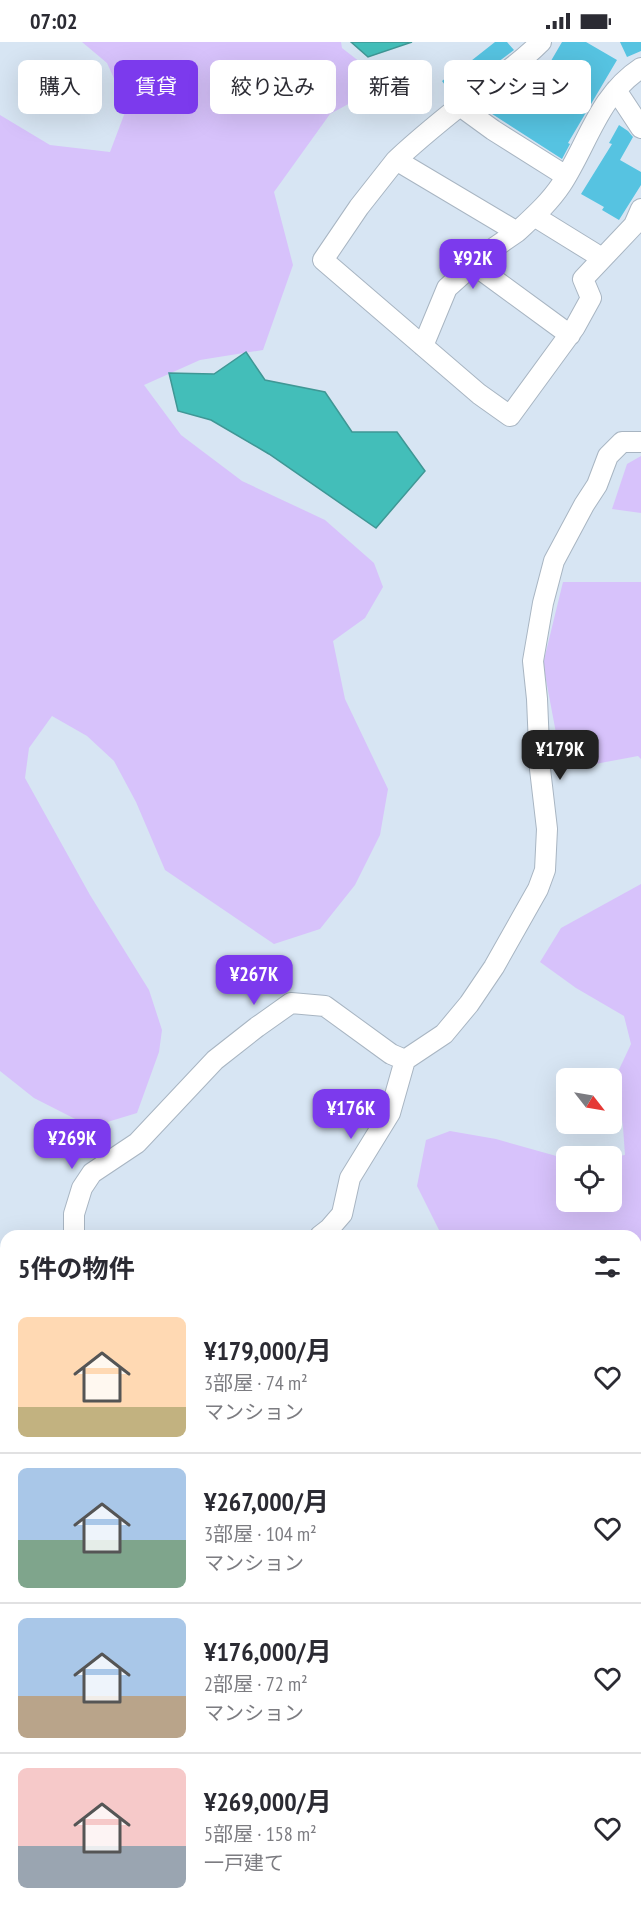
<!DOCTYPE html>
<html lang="ja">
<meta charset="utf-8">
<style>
:root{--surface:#fff;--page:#f7f7f7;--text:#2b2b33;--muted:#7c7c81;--line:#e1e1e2;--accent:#7c3aed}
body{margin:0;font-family:"PT Sans Narrow","Noto Sans JP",sans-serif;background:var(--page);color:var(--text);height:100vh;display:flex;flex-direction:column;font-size:22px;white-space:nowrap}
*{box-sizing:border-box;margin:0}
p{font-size:20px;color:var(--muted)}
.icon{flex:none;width:33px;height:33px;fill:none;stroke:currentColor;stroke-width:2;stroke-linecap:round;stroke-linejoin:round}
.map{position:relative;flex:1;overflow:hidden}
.side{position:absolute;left:0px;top:1188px;width:642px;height:686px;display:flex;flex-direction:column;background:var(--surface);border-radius:18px 18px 0 0;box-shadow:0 6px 24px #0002}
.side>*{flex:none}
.banner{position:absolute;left:18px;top:18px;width:606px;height:54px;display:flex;gap:12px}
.needle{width:39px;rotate:121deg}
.tools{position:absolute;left:556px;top:1026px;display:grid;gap:12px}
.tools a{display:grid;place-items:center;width:66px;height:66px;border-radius:9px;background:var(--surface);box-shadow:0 6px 24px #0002;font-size:30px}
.price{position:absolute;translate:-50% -51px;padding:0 14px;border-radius:12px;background:var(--accent);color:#fff;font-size:20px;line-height:39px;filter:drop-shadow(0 2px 3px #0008)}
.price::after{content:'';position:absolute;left:50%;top:36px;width:18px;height:14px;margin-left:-9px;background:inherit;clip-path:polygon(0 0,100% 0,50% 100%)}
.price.active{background:#222;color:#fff}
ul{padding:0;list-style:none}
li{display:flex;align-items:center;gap:18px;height:150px;padding:0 18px}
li+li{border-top:2px solid var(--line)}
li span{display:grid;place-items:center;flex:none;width:168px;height:120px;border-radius:9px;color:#555}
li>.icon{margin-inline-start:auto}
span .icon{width:72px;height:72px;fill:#fffc;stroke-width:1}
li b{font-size:26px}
h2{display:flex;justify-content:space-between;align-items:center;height:72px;padding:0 18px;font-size:26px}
.chip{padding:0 21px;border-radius:9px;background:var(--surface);box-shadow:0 6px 24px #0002;font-size:21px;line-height:54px}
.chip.active{background:var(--accent);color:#fff}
.status{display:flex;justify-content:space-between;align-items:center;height:42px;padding:0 30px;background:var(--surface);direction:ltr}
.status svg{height:16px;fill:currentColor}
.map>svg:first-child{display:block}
.green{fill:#d7c2fb}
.water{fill:#43beb9;stroke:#3f9795;stroke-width:1.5}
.building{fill:#56c3e1}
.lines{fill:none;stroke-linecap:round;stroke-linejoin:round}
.minor-casing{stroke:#a8b5c2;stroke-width:22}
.minor{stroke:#fff;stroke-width:20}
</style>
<div class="status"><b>07:02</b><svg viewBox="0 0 49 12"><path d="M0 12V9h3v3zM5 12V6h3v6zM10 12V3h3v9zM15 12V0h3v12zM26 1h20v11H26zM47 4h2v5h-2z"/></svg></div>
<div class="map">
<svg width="641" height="1873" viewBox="0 0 641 1873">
<rect width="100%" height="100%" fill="#d7e5f3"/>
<path class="green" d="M82,0H341L342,6L387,41L330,72L274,150L293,223L263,308L200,318L144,343L181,393L242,439L325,478L374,521L383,545L365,576L333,599L345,657L388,747L380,793L355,843L320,887L274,902L165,828L136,760L114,719L87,694L52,674L29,706L25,736L90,853L149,948L162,988L159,1010L137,1071L91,1085L34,1056L0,1029V73L50,103L110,110L127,65L107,21Z
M641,414V471L612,467L627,422Z
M563,540H641V717L638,714L563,728L543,622Z
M641,842V1522L636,1524V1194H442L417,1144L426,1098L450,1089L496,1097L567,1117V1160H612V1115L625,1113L623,1085L616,1034L631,1002L624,974L576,946L540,920L561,886Z
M0,1206L6,1211V1380H0Z
M636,1610L641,1613V1873H601L592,1868H636Z
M167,1868H387L388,1873H170Z"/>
<path class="water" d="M351,0H412L368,15Z
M246,310L265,338L325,350L352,390H397L425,429L376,486L269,412L211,378L178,369L169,331L214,332Z"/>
<path class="building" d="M495,0H507L514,8L453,54L442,39L461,24L462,26Z
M562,0H586L617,18L568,101L570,102L562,117L489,70L499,53L519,65L537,34L541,36Z
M620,0H641V9L627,15Z
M619,83L628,89L633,95L620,118L641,130V143L619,178L602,168L604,165L581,152L612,102L609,101Z"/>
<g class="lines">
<defs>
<path id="minor" d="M641,26C598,54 588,102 561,143C549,161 533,175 517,190L396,118L359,165L323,218L479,352L510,374L575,285L591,256L583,237L634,183L641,167
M616,48L641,86
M460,64L493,88L566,134
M396,118C421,95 448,73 475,52C498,36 521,20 541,0
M534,174L602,216
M473,222L570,293
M423,304L447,246L485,212L517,190
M74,1194V1172L82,1146L92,1131L137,1101L215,1018L257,985L291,961L325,964L391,1012L405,1018
M320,1194L329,1187L342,1172L350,1136L390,1071L405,1018L444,992L469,962L494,925L538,847L545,828L547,787L540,727L537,657L533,619L543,561L554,519L584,463L597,443L608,414L622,400H641
M0,1386L6,1383
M0,1764L6,1765
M99,1868L102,1873"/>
</defs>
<use href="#minor" class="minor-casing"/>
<use href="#minor" class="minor"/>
</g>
</svg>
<div class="tools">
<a><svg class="needle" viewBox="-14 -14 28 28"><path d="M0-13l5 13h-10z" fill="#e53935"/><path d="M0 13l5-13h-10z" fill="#7c7c81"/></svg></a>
<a><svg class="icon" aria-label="locate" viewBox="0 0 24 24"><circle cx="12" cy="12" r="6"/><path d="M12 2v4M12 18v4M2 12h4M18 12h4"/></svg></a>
</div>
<b class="price" style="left:473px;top:248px">¥92K</b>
<b class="price active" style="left:560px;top:739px">¥179K</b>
<b class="price" style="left:254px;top:964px">¥267K</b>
<b class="price" style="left:351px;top:1098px">¥176K</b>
<b class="price" style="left:72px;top:1128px">¥269K</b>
<div class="banner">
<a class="chip">購入</a>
<a class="chip active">賃貸</a>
<a class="chip">絞り込み</a>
<a class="chip">新着</a>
<a class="chip">マンション</a>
</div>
<section class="side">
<h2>5件の物件<svg class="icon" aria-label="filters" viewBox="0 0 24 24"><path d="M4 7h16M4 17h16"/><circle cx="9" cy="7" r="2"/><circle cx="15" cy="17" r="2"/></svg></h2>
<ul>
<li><span style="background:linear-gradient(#ffd9b3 75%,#c2b280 0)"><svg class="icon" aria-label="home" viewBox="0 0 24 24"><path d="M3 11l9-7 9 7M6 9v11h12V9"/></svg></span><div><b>¥179,000/月</b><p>3部屋 · 74 m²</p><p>マンション</p></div><svg class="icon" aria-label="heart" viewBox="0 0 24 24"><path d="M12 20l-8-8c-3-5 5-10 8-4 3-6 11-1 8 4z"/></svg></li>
<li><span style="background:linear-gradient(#a9c7e8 60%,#7fa58c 0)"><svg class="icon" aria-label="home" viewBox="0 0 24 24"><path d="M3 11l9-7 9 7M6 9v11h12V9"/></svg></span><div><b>¥267,000/月</b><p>3部屋 · 104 m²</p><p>マンション</p></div><svg class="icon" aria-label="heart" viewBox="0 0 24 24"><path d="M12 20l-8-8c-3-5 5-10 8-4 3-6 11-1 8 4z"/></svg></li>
<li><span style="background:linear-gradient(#a9c7e8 65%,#b9a48a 0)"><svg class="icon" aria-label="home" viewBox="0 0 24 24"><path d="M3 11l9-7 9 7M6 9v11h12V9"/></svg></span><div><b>¥176,000/月</b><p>2部屋 · 72 m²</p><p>マンション</p></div><svg class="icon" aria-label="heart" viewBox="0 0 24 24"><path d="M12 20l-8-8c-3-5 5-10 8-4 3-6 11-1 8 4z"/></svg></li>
<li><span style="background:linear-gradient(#f6c9c9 65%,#9aa5b1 0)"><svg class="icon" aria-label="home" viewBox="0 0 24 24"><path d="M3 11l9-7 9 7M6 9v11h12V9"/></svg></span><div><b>¥269,000/月</b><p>5部屋 · 158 m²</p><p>一戸建て</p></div><svg class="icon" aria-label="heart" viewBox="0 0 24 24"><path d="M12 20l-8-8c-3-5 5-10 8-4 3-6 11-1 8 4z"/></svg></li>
</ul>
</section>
</div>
